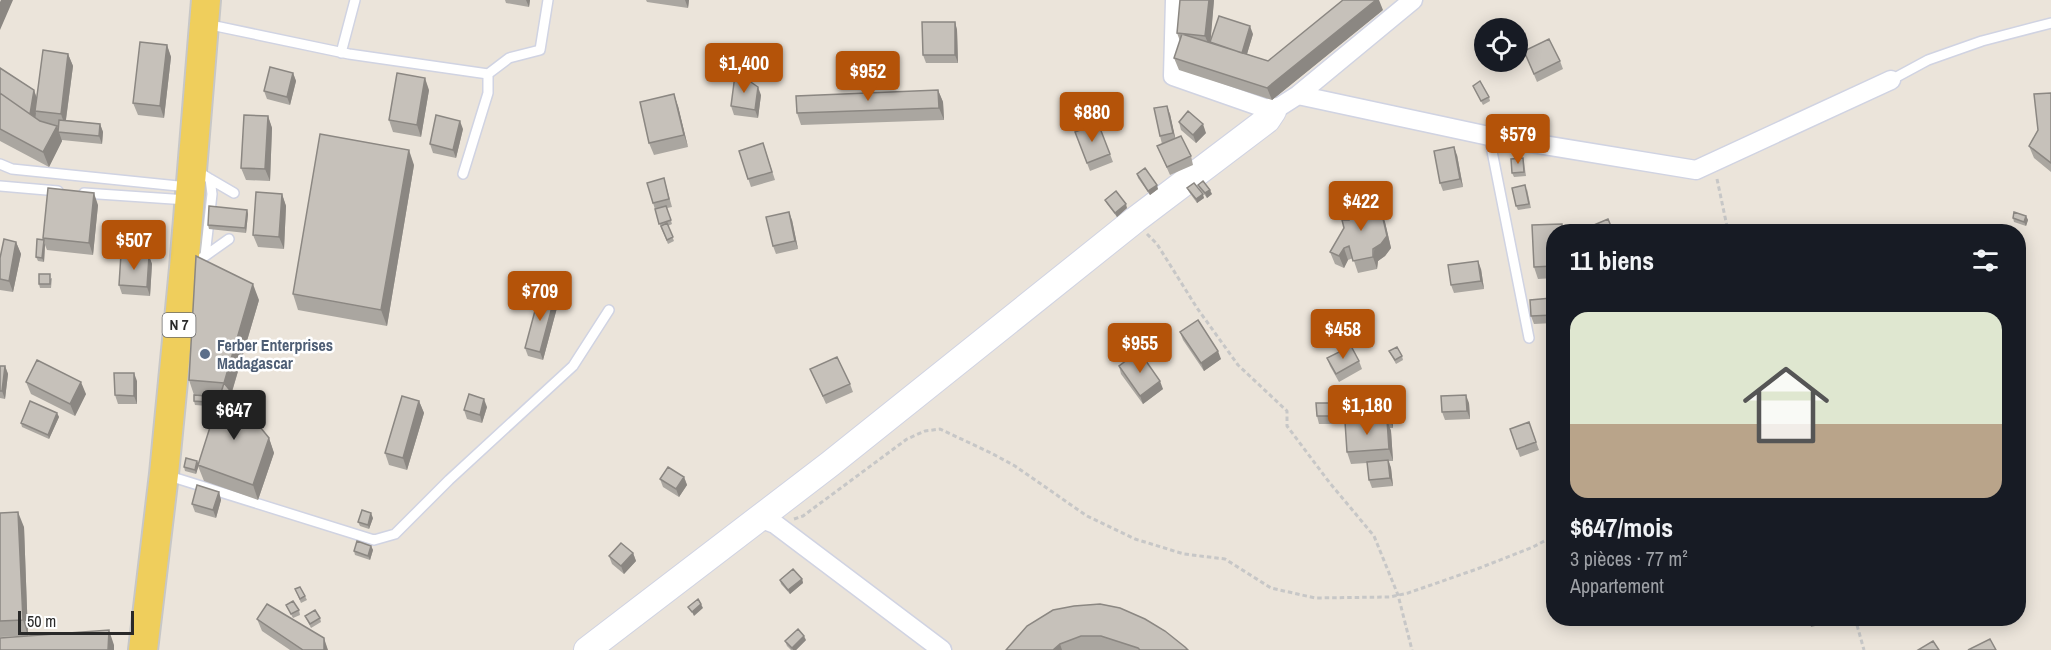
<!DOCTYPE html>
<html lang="fr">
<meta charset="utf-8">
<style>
:root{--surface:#171b24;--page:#242831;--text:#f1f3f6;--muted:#9ea1a6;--line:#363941;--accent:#b45309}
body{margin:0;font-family:"Archivo Narrow",sans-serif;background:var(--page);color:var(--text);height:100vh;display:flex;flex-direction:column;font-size:22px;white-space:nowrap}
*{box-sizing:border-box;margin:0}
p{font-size:20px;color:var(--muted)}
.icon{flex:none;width:33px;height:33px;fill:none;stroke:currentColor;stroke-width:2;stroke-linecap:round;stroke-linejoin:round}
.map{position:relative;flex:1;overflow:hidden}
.details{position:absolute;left:1546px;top:224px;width:480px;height:402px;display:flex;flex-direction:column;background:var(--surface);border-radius:24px;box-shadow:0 3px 15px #0003}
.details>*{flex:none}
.fabs{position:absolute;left:1474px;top:18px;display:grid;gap:12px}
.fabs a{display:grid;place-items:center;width:54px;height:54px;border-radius:50%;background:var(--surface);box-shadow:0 3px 15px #0003;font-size:30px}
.scale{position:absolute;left:18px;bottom:15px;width:116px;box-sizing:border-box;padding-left:6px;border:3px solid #292929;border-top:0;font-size:16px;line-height:21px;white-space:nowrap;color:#292929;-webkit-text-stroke:4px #fff;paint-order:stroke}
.price{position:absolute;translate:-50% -51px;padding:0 14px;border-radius:6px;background:var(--accent);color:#fff;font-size:20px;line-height:39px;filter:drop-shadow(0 2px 3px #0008)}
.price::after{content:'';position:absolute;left:50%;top:36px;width:18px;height:14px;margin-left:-9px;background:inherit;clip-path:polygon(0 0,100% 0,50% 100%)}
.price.current{background:#222;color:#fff}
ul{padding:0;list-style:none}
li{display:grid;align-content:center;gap:12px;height:318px;padding:0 24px}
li+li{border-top:2px solid var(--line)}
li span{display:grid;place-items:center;height:186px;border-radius:18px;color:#555}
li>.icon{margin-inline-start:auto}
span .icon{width:108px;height:108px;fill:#fffc;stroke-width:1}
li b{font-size:26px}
h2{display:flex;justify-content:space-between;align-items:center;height:72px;padding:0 24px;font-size:26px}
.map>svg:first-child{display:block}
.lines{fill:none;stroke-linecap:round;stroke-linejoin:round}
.lane-casing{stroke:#d0d3e2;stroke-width:12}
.street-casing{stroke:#d0d3e2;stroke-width:21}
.secondary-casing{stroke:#d0d3e2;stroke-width:28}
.primary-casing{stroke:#c7c7c7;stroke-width:32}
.path{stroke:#c7c7c7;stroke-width:3;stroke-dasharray:4.5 3;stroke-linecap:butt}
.lane{stroke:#fff;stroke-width:9}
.street{stroke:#fff;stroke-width:18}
.secondary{stroke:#fff;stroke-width:26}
.primary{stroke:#efce5c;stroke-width:28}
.wall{fill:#aaa6a0}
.shaded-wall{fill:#8b8782}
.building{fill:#c6c1ba;stroke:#8b8782;stroke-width:1.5}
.service-dot{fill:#5c6f8a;stroke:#fff;stroke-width:2}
.labels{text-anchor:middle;stroke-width:5;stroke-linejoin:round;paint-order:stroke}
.shield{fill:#fff;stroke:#696969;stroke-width:1.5}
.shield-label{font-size:15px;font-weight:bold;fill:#292929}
.service-label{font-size:16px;font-weight:bold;fill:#4e5e75;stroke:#fff;text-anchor:start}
</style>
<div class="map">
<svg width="2051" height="650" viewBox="0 0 2051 650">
<rect width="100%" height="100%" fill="#ebe4da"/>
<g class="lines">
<defs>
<path id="lane" d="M206,24L349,54L488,74L509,58L540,50L548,0
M341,53L355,0
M1891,80L1928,60L1982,41L2051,23
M1489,136L1529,338
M0,164L12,169L188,187
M463,174L488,93V74
M210,179L234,193
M0,186L58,191
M84,193L187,200
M205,256L229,239
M192,263L205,256L212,194L210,179L196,170
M166,475L374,540L395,534L449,480L573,366L609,310"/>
<path id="street" d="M1175,0L1173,76L1273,111L1298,95L1413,0
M1298,95L1489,136L1696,170L1891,80
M759,518L775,524L942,650"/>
<path id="secondary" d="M587,650L830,464L1135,220L1267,120L1273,111"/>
<path id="primary" d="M143,650L164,474L184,268L206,0"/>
</defs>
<use href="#lane" class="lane-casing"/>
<use href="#street" class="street-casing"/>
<use href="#secondary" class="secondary-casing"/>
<use href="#primary" class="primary-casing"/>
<path class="path" d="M1717,179L1728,231
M1147,234L1157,244L1197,308L1238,365L1287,411V426L1329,482L1374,536L1398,595L1412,650
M794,519L803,516L907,439L925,431L940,429L991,453L1015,466L1087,516L1135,539L1184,554L1225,559L1271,588L1315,598L1390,597L1408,593L1477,569L1533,547L1554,536
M1855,618L1864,650"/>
<use href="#lane" class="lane"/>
<use href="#street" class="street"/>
<use href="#secondary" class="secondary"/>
<use href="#primary" class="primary"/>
</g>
<path class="wall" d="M505,0H530L529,7L506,3Z
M646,0H689L688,8L647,2Z
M1214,0L1210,42L1253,34L1247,54L1268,61L1383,10L1272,100L1179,70L1174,58L1180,41L1177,33Z
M955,22L957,30L958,63H926L923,55Z
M167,45L171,57L164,118L138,115L133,103Z
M1524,51L1560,61L1563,69L1537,82Z
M68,54L73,66L66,120L100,124L103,132L102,144L62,140V141L49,167L0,141V68L34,90L37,99Z
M293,73L296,81L290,105L267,99L264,91Z
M1473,86L1489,97L1490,101L1483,105Z
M429,90L421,137L393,132L389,120Z
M938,90L943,102L944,120L801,125L797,113Z
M2051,93V172L2034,158L2029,146L2038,130Z
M761,95L758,118L734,115L731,106Z
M678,106L688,147L654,155L649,143Z
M1170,114L1175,138L1191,156L1193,165L1170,175L1157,146L1162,144L1160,136Z
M268,116L272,128L270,181L246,180L241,168Z
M1179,122L1206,133L1196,143L1181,130Z
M1098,123L1113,162L1090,171L1075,132Z
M463,129L456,158L433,153L430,144Z
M763,143L775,180L751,187L739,151Z
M1457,155L1463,187L1443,191L1440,183Z
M1524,162L1526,176L1514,177L1512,173Z
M414,165L387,326L298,310L293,294Z
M1137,174L1158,189L1150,195L1138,178Z
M664,178L672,207L667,208L672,224L668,226L674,241L668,244L661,228L653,203Z
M1198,185L1212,194L1207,198L1200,189Z
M1187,188L1204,198L1197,203L1189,192Z
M1527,189L1531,208L1518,210L1516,206Z
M282,194L286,206L284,249L258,247L253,235Z
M1105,200L1127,208L1117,217L1107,204Z
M98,205L93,255L47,250L45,245L44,262L38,261L36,257L43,240V238Z
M247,210L248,214L246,233L209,229L208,225Z
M1376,212L1385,222L1391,248L1385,256L1378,261L1377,269L1358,273L1353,258L1348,260L1344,268L1335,264L1330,252L1349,220Z
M2026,216L2028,220L2026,226L2014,222L2013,218Z
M792,220L798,249L776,254L773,246Z
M1562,224L1564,231H1554V278L1538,279L1534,267L1532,225Z
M16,242L21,254L13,292L0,290V258Z
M149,256L152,264L150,296L122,294L119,285Z
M1481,269L1484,289L1454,293L1451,285Z
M52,278L51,288H40L39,284Z
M555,296L558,304L543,360L528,356L525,348Z
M259,300L232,392L269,438L274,453L258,500L204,481L198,466L196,474L185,471L184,467L198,465L220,397L207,396L208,400V406L195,405L194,401V395L189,380Z
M1554,306V323L1534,324L1531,316Z
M1180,332L1221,359L1204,371L1183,340Z
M1389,351L1402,356L1403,360L1396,364Z
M1327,358L1359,361L1362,369L1339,382L1330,366Z
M0,366H5L8,374L5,399L0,398Z
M1119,366L1163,389L1143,404L1121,374Z
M810,369L850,384L853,392L826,404Z
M137,381V404H118L115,395Z
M26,382L86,394L75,416L31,394Z
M419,401L424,413L407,470L389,465L385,453Z
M1340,403L1343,411L1344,424H1319L1317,416Z
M1469,403L1470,419L1445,420L1442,412Z
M487,407L482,423L467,419L464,410Z
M1392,412L1393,428H1390L1391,431L1393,461H1389L1391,468L1393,486L1372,488L1369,480L1367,463L1351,464L1347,452L1365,421Z
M57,413L59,417L49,439L22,427L21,423Z
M1529,422L1539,450L1520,457L1510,429Z
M684,477L687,485L679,497L663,487L660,479Z
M219,492L221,500L216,518L195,512L192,504Z
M0,513L24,527L28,636L114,645L22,636L0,637Z
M373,518L369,529L360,526L358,522Z
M371,546L373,550L370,560L355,555L354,551Z
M633,553L636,561L624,574L612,564L609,556Z
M802,579L803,583L790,594L781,584L780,580Z
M295,589L305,596L307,600L301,603Z
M286,605L299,610L300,615L293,618Z
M1053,610L1188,650H1006Z
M305,616L320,618L321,622L311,628Z
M1808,618H1839L1840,620L1811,627Z
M257,619L328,650H290L262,631Z
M806,640L796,650H791L787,646L785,641Z"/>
<path class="shaded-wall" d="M1,0H13L0,30V2Z
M526,0H530L529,7Z
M685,0H689L688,8Z
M1209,0H1214L1210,48L1205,36Z
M1376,0H1379L1383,10L1272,100L1267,88Z
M955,22L957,30L958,63L955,55Z
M1250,26L1253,34L1244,64L1241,56Z
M167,45L171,57L164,118L160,106Z
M68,54L73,66L65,126L61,114Z
M293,73L296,81L290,105L287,97Z
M425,78L429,90L421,137L417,125Z
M758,87L761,95L758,118L755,110Z
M34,90L38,102L35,111L36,113L34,128L29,116Z
M938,90L943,102L944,120L939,108Z
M674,94L678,106L688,147L684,135Z
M1167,106L1170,114L1176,141L1173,133Z
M268,116L272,128L270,181L265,169Z
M460,121L463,129L456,158L453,150Z
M100,124L103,132L102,144L99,136Z
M1203,124L1206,133L1196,143L1193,135Z
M57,126L62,141L49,167L43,152Z
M1454,147L1457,155L1463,187L1460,179Z
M409,150L414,165L387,326L381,310Z
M1157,185L1158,189L1150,195L1148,191Z
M1210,190L1212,194L1207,198L1205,193Z
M94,193L98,205L93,255L89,243Z
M282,194L286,206L284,249L279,237Z
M1203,194L1204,198L1197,203L1196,199Z
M1126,204L1127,208L1117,217L1115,213Z
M247,210L248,214L246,233L245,228Z
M1381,210L1385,222L1391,248L1385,256L1378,261L1377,269L1373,257Z
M789,212L792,220L798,249L795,241Z
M2026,216L2028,220L2026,226L2024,222Z
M43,241L45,245L44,262L42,258Z
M16,242L21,254L13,292L9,281Z
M1344,248L1348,260L1344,268L1339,256Z
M149,256L152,264L150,296L147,287Z
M1478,261L1481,269L1484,289L1481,281Z
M253,284L259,300L230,398L224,383Z
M555,296L558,304L543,360L540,352Z
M1551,298L1554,306V318L1553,315Z
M1218,351L1221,359L1204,371L1201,363Z
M5,366L8,374L5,399L2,391Z
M134,373L137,381V404L134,396Z
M1160,381L1163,389L1143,404L1140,396Z
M81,382L86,394L75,416L70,404Z
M1466,395L1469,403L1470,419L1467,411Z
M484,399L487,407L482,423L480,415Z
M419,401L424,413L407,470L403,458Z
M1340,403L1343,411L1344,424L1341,416Z
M1389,404L1392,412L1393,428L1390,420Z
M57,413L59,417L49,439L48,435Z
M1387,420L1391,431L1393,461L1389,449Z
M269,438L274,453L258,500L253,485Z
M1388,460L1391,468L1393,486L1390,478Z
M197,461L199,465L196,474L195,470Z
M684,477L687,485L679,497L676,489Z
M219,492L221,500L216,518L213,510Z
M18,512L24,527L28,636L23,620Z
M371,513L373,518L369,529L368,525Z
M371,546L373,550L370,560L368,556Z
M633,553L636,561L624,574L621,566Z
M802,579L803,583L790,594L788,590Z
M701,604L703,608L694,616L692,612Z
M109,630L114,645V650H108Z
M804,636L806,640L796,650H793L792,648Z
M324,638L328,650H324Z
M1060,644L1062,650H1053Z"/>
<path class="building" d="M1180,0H1209L1205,36L1177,33Z
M1343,0H1376L1267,88L1174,58L1182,34L1268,61Z
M1219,16L1250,26L1242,53L1210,42Z
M922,22H955V55H923Z
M1549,39L1560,61L1534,74L1524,51Z
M140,42L167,45L160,106L133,103Z
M43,50L68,54L61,114L35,111Z
M270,67L293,73L287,97L264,91Z
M0,68L34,90L30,114L0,93Z
M397,73L425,78L417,125L389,120Z
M735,75L742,76L758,87L755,110L731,106Z
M1480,81L1489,97L1481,101L1473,86Z
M938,90L939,108L797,113L796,96Z
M0,93L40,121L57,126L43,152L0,129Z
M2051,93V163L2029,146L2038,130L2034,94Z
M674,94L684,135L649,143L640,102Z
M1167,106L1173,133L1160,136L1154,108Z
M1188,111L1203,124L1193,135L1179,122Z
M244,115L268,116L265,169L241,168Z
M436,115L460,121L453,150L430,144Z
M59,120L100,124L99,136L58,132Z
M1098,123L1110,154L1087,163L1075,132Z
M320,134L409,150L381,310L293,294Z
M1181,136L1191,156L1167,167L1157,146Z
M763,143L772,172L748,179L739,151Z
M1454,147L1460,179L1440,183L1434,151Z
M1523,158L1524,172L1512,173L1511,159Z
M1145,168L1157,185L1148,191L1137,174Z
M664,178L669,199L653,203L647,183Z
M1203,181L1210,190L1205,193L1198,185Z
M1194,183L1203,194L1196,199L1187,188Z
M1525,185L1529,204L1516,206L1512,188Z
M48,188L94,193L89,243L43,238Z
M1116,191L1126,204L1115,213L1105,200Z
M256,192L282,194L279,237L253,235Z
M1373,203L1375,212L1381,210L1387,236L1381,244L1373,249V257L1353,261L1349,246L1344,248L1339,256L1330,252L1344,228L1342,220H1349V207Z
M209,206L247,210L245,228L208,225Z
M666,206L671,220L659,224L655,209Z
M789,212L795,241L773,246L766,217Z
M2014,212L2026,216L2024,222L2013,218Z
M1608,219L1613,231H1596L1594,225Z
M667,223L673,237L667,240L661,226Z
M1562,224V231H1554L1553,266L1534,267L1532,225Z
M4,239L16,242L9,281L0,279V258Z
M37,239L44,240L42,258L36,257Z
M121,254L149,256L147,287L119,285Z
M196,256L253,284L224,383L189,380Z
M1478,261L1481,281L1451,285L1448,265Z
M39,274H50V284H39Z
M540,292L555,296L540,352L525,348Z
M1551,298L1553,315L1531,316L1530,300Z
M1198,320L1218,351L1201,363L1180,332Z
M1351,346L1359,361L1336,374L1327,358Z
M1397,347L1402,356L1395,360L1389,351Z
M1139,351L1160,381L1140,396L1119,366Z
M837,357L850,384L823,396L810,369Z
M37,360L81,382L70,404L26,382Z
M0,366H5L2,391H0Z
M114,373H134V396L115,395Z
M224,383L269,438L253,485L198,465Z
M469,394L484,399L480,415L464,410Z
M194,395L207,396L206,402L194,401Z
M1466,395L1467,411L1442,412L1441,396Z
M402,396L419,401L403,458L385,453Z
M30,401L57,413L48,435L21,423Z
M1316,403H1340L1341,416H1317Z
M1389,404L1390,420L1365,421L1364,406Z
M1387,420L1389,449L1347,452L1345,422Z
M1529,422L1536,442L1517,449L1510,429Z
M186,458L197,461L195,470L184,467Z
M1388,460L1390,478L1369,480L1367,462Z
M668,467L684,477L676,489L660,479Z
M197,485L219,492L213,510L192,504Z
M362,510L371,513L368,525L358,522Z
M18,512L23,620L0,621V513Z
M357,541L371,546L368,556L354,551Z
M621,543L633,553L621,566L609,556Z
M793,569L802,579L788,590L780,580Z
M300,587L305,596L300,599L295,589Z
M698,599L701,604L692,612L688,607Z
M293,601L299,610L291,614L286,605Z
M267,604L324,638V650H303L257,619Z
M1100,604L1120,608L1145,619L1165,631L1185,647L1188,650H1140L1138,648L1101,636H1081L1060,644L1053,650H1006L1027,626L1053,610L1074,606Z
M315,610L320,618L310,624L305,616Z
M798,629L804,636L792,648L785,641Z
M109,630L108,650H0V638Z
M1990,639L1996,650H1968Z
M1933,641L1939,650H1918Z"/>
<circle class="service-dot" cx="205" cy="354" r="6"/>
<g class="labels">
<rect class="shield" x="162.5" y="313" width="33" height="24" rx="4.5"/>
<g class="shield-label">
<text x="179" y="330">N 7</text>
</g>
<g class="service-label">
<text x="217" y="351">Ferber Enterprises<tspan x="217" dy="18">Madagascar</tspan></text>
</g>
</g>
</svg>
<div class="fabs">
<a><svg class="icon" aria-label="locate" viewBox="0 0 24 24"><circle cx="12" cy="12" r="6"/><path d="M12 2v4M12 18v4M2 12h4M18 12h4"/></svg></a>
</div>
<div class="scale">50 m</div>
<b class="price" style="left:744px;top:94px">$1,400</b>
<b class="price" style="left:868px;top:102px">$952</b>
<b class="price" style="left:1092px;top:143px">$880</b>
<b class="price" style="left:1518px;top:165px">$579</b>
<b class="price" style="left:1361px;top:232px">$422</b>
<b class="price" style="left:134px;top:271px">$507</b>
<b class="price" style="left:540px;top:322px">$709</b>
<b class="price" style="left:1343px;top:360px">$458</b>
<b class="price" style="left:1140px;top:374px">$955</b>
<b class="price" style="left:1367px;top:436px">$1,180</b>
<b class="price current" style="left:234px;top:441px">$647</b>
<section class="details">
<h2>11 biens<svg class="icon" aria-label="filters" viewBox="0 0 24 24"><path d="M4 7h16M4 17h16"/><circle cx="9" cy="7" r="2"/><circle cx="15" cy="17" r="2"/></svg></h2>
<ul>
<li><span style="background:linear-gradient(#dfe7d0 60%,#b9a48a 0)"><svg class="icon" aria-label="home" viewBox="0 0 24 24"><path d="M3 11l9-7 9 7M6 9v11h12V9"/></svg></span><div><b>$647/mois</b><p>3 pièces · 77 m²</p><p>Appartement</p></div></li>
</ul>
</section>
</div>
